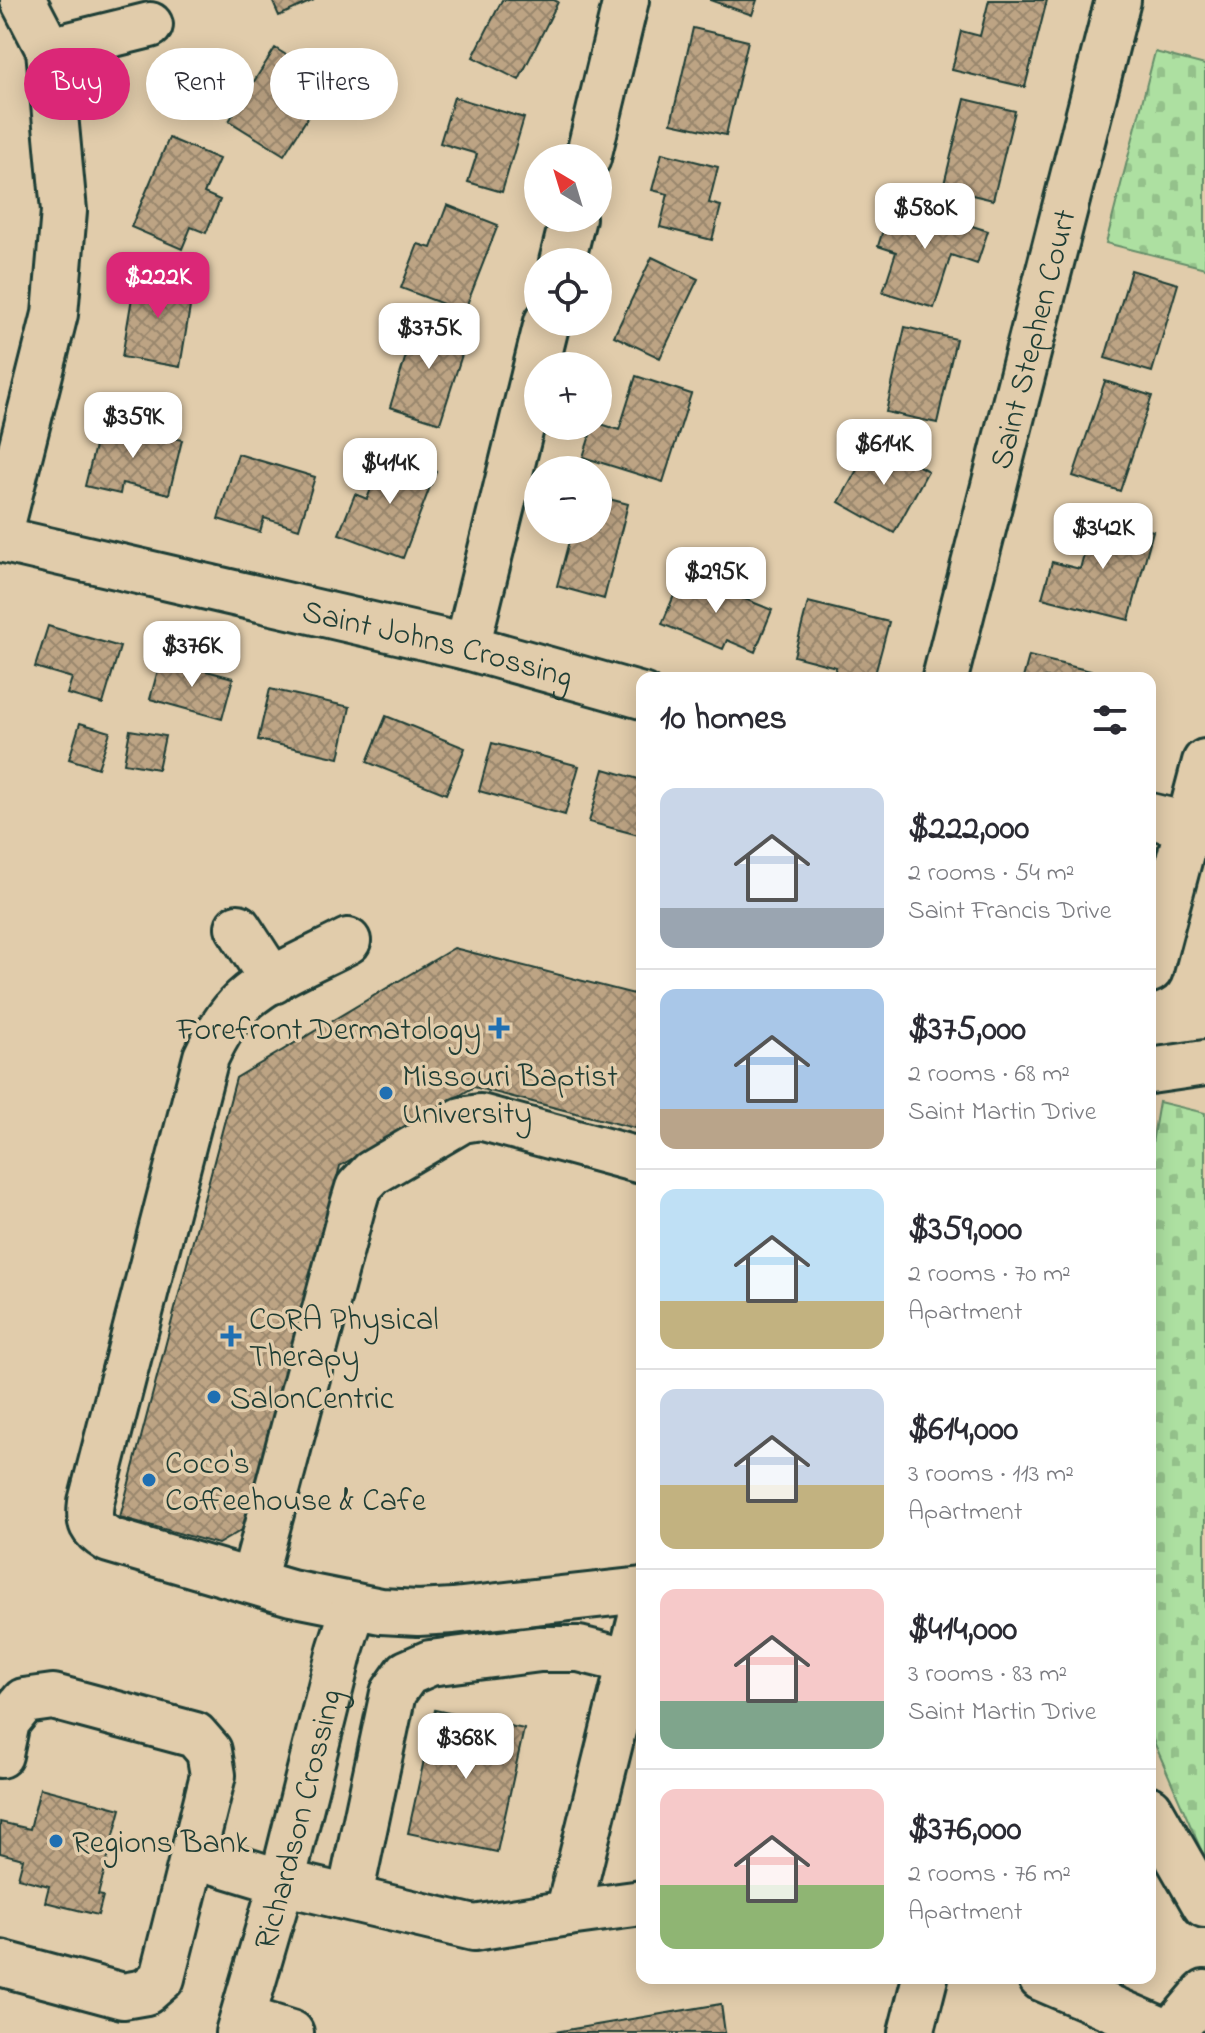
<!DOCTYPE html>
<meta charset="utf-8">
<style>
:root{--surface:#fff;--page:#f2f2f3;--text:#2b2b33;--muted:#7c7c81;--line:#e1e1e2;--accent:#db2777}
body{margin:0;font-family:"Indie Flower",sans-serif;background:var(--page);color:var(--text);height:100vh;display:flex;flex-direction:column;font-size:30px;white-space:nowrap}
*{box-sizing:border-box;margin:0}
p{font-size:26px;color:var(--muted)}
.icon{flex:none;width:44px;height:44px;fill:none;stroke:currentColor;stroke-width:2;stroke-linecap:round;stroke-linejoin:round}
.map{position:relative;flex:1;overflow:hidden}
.panel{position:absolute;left:636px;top:672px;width:520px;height:1312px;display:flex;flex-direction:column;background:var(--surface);border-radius:16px;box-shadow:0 4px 20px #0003}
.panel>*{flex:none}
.top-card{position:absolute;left:24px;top:48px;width:492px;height:72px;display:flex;gap:16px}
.needle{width:52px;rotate:322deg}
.buttons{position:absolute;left:524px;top:144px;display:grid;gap:16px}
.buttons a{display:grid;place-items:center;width:88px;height:88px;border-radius:50%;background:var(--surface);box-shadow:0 4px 20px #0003;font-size:40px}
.price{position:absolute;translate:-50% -68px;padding:0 18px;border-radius:16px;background:#fff;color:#222;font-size:26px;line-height:52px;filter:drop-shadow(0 2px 4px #0008)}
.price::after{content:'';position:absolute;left:50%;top:48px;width:24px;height:18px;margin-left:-12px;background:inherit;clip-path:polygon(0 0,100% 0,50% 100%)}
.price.active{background:var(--accent);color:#fff}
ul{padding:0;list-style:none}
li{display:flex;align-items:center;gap:24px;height:200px;padding:0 24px}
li+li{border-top:2px solid var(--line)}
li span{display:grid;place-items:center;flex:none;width:224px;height:160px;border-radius:16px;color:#555}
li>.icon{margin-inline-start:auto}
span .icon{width:96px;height:96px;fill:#fffc;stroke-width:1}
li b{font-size:34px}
h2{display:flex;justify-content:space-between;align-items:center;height:96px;padding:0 24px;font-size:34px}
.pill{padding:0 28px;border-radius:36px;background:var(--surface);box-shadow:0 4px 20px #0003;font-size:28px;line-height:72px}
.pill.active{background:var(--accent);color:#fff}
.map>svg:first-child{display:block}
.cemetery{fill:url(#cemetery-stones);stroke:#668e6a;stroke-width:2}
.building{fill:url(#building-cross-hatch);stroke:#1f3d34;stroke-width:2}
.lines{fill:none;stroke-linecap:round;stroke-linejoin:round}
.minor-casing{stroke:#1f3d34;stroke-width:50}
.minor{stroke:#e1ccab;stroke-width:44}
.poi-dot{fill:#1f6fb2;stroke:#e1ccab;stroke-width:3}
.labels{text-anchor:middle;stroke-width:7;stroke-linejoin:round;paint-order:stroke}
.street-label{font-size:32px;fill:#1f3d34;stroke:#e1ccab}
.poi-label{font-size:32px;fill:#1f3d34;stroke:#e1ccab;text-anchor:start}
</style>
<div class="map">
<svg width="1205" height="2033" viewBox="0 0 1205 2033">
<defs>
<pattern id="cemetery-stones" width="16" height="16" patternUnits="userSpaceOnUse" patternTransform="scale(2)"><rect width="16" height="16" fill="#ade0a1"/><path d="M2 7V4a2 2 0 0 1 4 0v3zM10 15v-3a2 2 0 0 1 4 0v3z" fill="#94c18b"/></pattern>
<pattern id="building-cross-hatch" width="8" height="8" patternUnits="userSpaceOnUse" patternTransform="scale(2)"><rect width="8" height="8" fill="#bda484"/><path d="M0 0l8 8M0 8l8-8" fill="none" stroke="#99876d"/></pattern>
</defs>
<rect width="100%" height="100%" fill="#e1ccab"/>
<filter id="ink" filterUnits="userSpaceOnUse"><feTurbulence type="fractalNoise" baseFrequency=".0125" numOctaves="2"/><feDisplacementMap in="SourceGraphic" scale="16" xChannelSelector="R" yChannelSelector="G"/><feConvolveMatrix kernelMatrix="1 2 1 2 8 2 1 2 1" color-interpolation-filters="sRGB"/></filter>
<g filter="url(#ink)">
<path class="cemetery" d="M1155,52L1205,65V268L1106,243Z
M1159,1102L1205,1113V1859L1150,1733V1155Z"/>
<path class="building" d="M272,0H314L279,16Z
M502,0H554L558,2L519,80L473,57Z
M710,0H757L752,15Z
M989,0H1047L1025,87L952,70L961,31L980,36Z
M693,28L748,41L726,135L671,123Z
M275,48L330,82L284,155L229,121Z
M454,97L524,118L502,192L468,182L477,154L440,143Z
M965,99L1015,111L993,200L943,188Z
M169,138L219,159L204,193L220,200L206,233L191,227L182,249L131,227Z
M662,153L718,167L709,203L721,206L712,240L660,227L668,194L652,190Z
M892,201L988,231L977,264L951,255L934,308L883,292L896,252L878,246Z
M447,205L498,225L464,312L401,288L418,244L431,248Z
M652,257L698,279L660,358L614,336Z
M1131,270L1178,284L1152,372L1105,358Z
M136,274L194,283L180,367L122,357Z
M417,320L468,336L440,423L390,407Z
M905,327L956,339L937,423L886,412Z
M636,376L691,394L663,482L583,457L593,426H598V423L619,430Z
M1105,381L1152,396L1120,491L1073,476Z
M101,422L182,440L169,494L122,483L120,494L85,486Z
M873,441L928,471L894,533L839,502Z
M385,452L436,471L403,558L339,534L355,494L367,499Z
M238,454L315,477L299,529L264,518L260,532L218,519Z
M598,496L628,504L604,599L557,586L572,530H598Z
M1094,516L1153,531L1129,620L1042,598L1052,562L1080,569Z
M683,574L772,610L755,652L727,640L723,649L662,624Z
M808,602L889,622L874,678L833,677L836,667L794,656Z
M48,626L120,647L103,704L67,694L72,678L35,667Z
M1029,656L1111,676L1110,678H1023Z
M161,659L233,678L222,719L150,699Z
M270,689L350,707L339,758L258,740Z
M386,716L465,748L446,794L367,762Z
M80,723L110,732L98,768L69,759Z
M130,730L165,736L158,769L124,763Z
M492,743L579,766L565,815L479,791Z
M604,769L642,780V836L589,822Z
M454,948L642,996V1130L474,1087L340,1166L247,1527L218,1544L120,1517L236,1078Z
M435,1710L524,1729L497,1852L408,1833Z
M40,1788L121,1809L98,1895L103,1896L98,1915L45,1902L49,1886L18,1878L23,1859L0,1853V1822L30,1829Z
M721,2004L725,2033H549Z"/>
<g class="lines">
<defs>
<g id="minor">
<path d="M49,50L150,25"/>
<path d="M588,158L626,0"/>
<path d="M562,262L573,218"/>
<path d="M0,533L55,314L64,211L49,50L23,0"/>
<path id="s1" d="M0,539L467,647L642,696"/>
<path d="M467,647L547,322"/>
<path id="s2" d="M945,678L1118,0"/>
<path d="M1150,816L1188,825"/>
<path d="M238,927L273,981"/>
<path d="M348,941C316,958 270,976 244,1000C227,1016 216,1036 206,1057L91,1502C88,1523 91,1529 109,1540L291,1593L381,1611L418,1613L453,1611L642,1590"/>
<path d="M1150,970L1205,762"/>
<path d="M1150,1071L1205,1063"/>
<path d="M253,1581L352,1208L358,1188L372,1173L462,1120L480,1117L642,1161"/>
<path d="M0,1755L7,1722L24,1701L53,1697L195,1735L209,1751L213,1775L193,1855"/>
<path d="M1150,1809L1205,1905"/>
<path d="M350,1896L393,1693L407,1673L430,1663L540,1649H579L631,1662"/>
<path d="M568,1913L642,1903"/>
<path d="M0,1963L123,1996L146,1992L162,1978L193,1855L282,1882L474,1928L568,1913L642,1613"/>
<path d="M1041,1978L1169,2033"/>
<path d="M243,2018L291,2033"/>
<path id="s3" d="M238,2033L282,1882L340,1650L354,1606"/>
<path d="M911,2033L925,1978"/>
<path d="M1171,2033L1205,1993"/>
</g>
</defs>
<use href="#minor" class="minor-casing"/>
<use href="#minor" class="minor"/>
</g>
</g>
<g class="poi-dot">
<path d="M495 1016h8v8h8v8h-8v8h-8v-8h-8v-8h8z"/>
<circle cx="386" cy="1093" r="8"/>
<path d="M227 1324h8v8h8v8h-8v8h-8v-8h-8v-8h8z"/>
<circle cx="214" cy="1397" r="8"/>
<circle cx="149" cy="1480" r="8"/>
<circle cx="56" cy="1841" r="8"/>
</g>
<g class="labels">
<g class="street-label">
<text dy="11" stroke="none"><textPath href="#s2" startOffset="350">Saint Stephen Court</textPath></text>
<text dy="11" stroke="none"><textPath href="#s1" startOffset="450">Saint Johns Crossing</textPath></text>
<text dy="11" stroke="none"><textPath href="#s3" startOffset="222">Richardson Crossing</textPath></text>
</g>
<g class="poi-label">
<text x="481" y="1039" text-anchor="end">Forefront Dermatology</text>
<text x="402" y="1086">Missouri Baptist<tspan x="402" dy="37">University</tspan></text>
<text x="249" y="1329">CORA Physical<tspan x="249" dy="37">Therapy</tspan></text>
<text x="230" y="1408">SalonCentric</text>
<text x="165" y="1473">Coco's<tspan x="165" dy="37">Coffeehouse &amp; Cafe</tspan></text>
<text x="72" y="1852">Regions Bank</text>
</g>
</g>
</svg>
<div class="buttons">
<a><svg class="needle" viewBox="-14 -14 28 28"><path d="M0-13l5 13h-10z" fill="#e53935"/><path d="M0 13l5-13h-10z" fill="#7c7c81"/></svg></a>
<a><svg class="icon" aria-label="locate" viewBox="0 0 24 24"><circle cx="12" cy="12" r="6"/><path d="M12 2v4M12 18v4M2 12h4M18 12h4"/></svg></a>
<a>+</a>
<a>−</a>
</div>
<b class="price" style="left:925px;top:251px">$580K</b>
<b class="price active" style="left:158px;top:320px">$222K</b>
<b class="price" style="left:429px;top:371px">$375K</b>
<b class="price" style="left:133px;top:460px">$359K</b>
<b class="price" style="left:884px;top:487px">$614K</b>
<b class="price" style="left:390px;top:506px">$414K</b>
<b class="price" style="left:1103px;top:571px">$342K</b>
<b class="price" style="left:716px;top:615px">$295K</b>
<b class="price" style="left:192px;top:689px">$376K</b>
<b class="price" style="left:466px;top:1781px">$368K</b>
<div class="top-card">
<a class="pill active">Buy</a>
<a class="pill">Rent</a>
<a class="pill">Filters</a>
</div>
<section class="panel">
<h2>10 homes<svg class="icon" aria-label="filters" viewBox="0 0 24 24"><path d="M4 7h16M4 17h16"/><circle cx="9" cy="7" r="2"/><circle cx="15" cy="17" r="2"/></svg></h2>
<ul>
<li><span style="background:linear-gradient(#c9d6e8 75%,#9aa5b1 0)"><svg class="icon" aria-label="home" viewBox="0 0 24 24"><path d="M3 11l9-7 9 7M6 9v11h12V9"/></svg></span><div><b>$222,000</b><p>2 rooms · 54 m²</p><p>Saint Francis Drive</p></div></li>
<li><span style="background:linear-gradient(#a9c7e8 75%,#b9a48a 0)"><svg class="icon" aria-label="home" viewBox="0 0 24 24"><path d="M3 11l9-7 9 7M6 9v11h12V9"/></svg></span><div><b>$375,000</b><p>2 rooms · 68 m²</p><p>Saint Martin Drive</p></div></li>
<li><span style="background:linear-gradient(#bfe0f5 70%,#c2b280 0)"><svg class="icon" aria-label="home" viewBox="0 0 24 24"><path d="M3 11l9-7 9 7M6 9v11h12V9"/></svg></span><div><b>$359,000</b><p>2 rooms · 70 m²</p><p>Apartment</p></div></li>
<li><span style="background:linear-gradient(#c9d6e8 60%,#c2b280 0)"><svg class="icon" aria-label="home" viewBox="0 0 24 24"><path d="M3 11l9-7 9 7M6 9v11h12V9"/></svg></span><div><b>$614,000</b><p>3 rooms · 113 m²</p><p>Apartment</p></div></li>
<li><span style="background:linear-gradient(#f6c9c9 70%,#7fa58c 0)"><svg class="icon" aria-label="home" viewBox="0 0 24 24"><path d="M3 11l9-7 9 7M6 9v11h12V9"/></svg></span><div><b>$414,000</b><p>3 rooms · 83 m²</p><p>Saint Martin Drive</p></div></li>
<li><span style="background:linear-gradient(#f6c9c9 60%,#8fb573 0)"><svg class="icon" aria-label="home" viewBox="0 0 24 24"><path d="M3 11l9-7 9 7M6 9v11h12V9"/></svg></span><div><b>$376,000</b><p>2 rooms · 76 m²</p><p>Apartment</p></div></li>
</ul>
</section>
</div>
